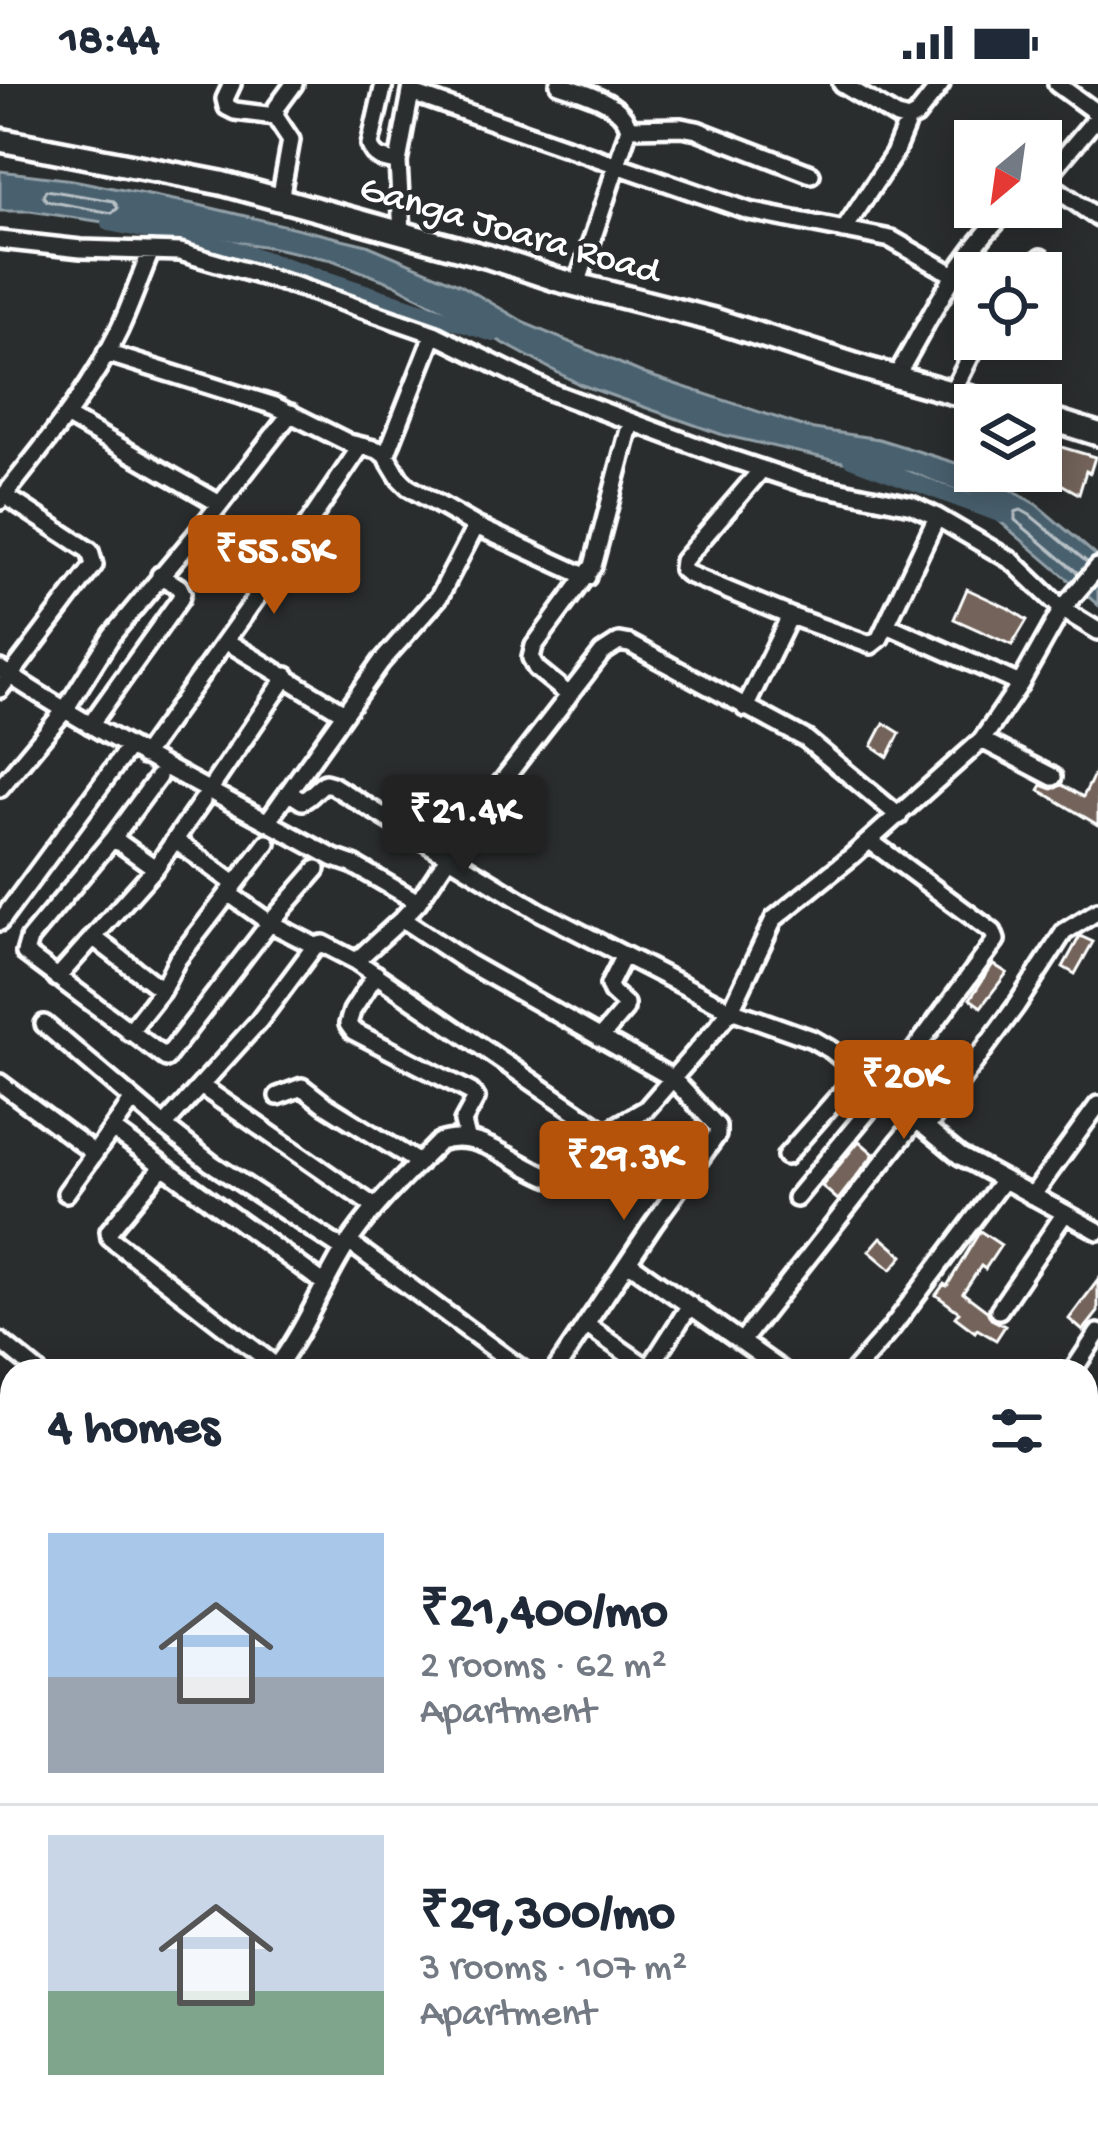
<!DOCTYPE html>
<meta charset="utf-8">
<style>
:root{--surface:#fff;--page:#f2f2f3;--text:#1f2937;--muted:#747a83;--line:#e0e1e3;--accent:#b45309}
body{margin:0;font-family:"Gochi Hand",sans-serif;background:var(--page);color:var(--text);height:100vh;display:flex;flex-direction:column;font-size:45px;white-space:nowrap}
*{box-sizing:border-box;margin:0}
p{font-size:39px;color:var(--muted)}
.icon{flex:none;width:66px;height:66px;fill:none;stroke:currentColor;stroke-width:2;stroke-linecap:round;stroke-linejoin:round}
.map{position:relative;flex:1;overflow:hidden}
.details{position:absolute;left:0px;top:1275px;width:1098px;height:771px;display:flex;flex-direction:column;background:var(--surface);border-radius:36px 36px 0 0;box-shadow:0 6px 30px #0003}
.details>*{flex:none}
.needle{width:78px;rotate:209deg}
.tools{position:absolute;left:954px;top:36px;display:grid;gap:24px}
.tools a{display:grid;place-items:center;width:108px;height:108px;border-radius:0px;background:var(--surface);box-shadow:0 6px 30px #0003;font-size:60px}
.price{position:absolute;translate:-50% -102px;padding:0 27px;border-radius:12px;background:var(--accent);color:#fff;font-size:39px;line-height:78px;filter:drop-shadow(0 3px 6px #0008)}
.price::after{content:'';position:absolute;left:50%;top:72px;width:36px;height:27px;margin-left:-18px;background:inherit;clip-path:polygon(0 0,100% 0,50% 100%)}
.price.on{background:#222;color:#fff}
ul{padding:0;list-style:none}
li{display:flex;align-items:center;gap:36px;height:300px;padding:0 48px}
li+li{border-top:3px solid var(--line)}
li span{display:grid;place-items:center;flex:none;width:336px;height:240px;border-radius:0px;color:#555}
li>.icon{margin-inline-start:auto}
span .icon{width:144px;height:144px;fill:#fffc;stroke-width:1}
li b{font-size:51px}
h2{display:flex;justify-content:space-between;align-items:center;height:144px;padding:0 48px;font-size:51px}
.status{display:flex;justify-content:space-between;align-items:center;height:84px;padding:0 60px;background:var(--surface);direction:ltr}
.status svg{height:33px;fill:currentColor}
.map>svg:first-child{display:block}
.water{fill:#4a616e;stroke:#92a0a8;stroke-width:3}
.lines{fill:none;stroke-linecap:round;stroke-linejoin:round}
.shore{stroke:#b7c0c5;stroke-width:3}
.canal{stroke:#4a616e;stroke-width:16}
.building{fill:#73645a;stroke:#fff;stroke-width:3}
.minor-casing{stroke:#fff;stroke-width:24}
.major-casing{stroke:#fff;stroke-width:30}
.minor{stroke:#2a2d2e;stroke-width:15}
.major{stroke:#2a2d2e;stroke-width:21}
.labels{text-anchor:middle;stroke-width:9;stroke-linejoin:round;paint-order:stroke}
.street-label{font-size:39px;fill:#fff;stroke:#2a2d2e}
</style>
<div class="status"><b>18:44</b><svg viewBox="0 0 49 12"><path d="M0 12V9h3v3zM5 12V6h3v6zM10 12V3h3v9zM15 12V0h3v12zM26 1h20v11H26zM47 4h2v5h-2z"/></svg></div>
<div class="map">
<svg width="1098" height="2045" viewBox="0 0 1098 2045">
<rect width="100%" height="100%" fill="#2a2d2e"/>
<filter id="ink" filterUnits="userSpaceOnUse"><feTurbulence type="fractalNoise" baseFrequency=".00833" numOctaves="2"/><feDisplacementMap in="SourceGraphic" scale="24" xChannelSelector="R" yChannelSelector="G"/><feConvolveMatrix kernelMatrix="1 2 1 2 8 2 1 2 1" color-interpolation-filters="sRGB"/></filter>
<g filter="url(#ink)">
<path class="water" d="M0,87L73,96L199,121L367,161L461,201L529,241L645,290L808,344L879,355L975,385L1037,421L1098,473V521L970,412L912,389L837,377L723,351L579,300L394,200L332,176L269,163L30,127H0Z"/>
<g class="lines">
<path class="shore" d="M46,106L114,117L118,124L112,129L47,117L43,112Z
M1079,490L1015,436V428L1021,426L1030,431L1088,479"/>
<path class="canal" d="M109,139L231,164L493,250
M851,375L1002,431"/>
</g>
<path class="building" d="M1051,360L1095,373L1090,389L1086,387L1079,410L1043,390Z
M967,505L1008,524L1027,536L1012,561L954,535Z
M884,639L900,649L888,673L872,662Z
M1098,683V741L1039,706L1042,701L1052,705L1062,701L1083,713Z
M1080,852L1093,858L1075,890L1063,883Z
M993,880L1007,889L981,923L970,915Z
M859,1057L874,1070L838,1116L822,1102Z
M980,1147L1001,1161L985,1185L981,1182L963,1209L987,1227L991,1235L1005,1242L996,1256L977,1245L975,1248L955,1233L959,1228L936,1211L944,1200L947,1202Z
M881,1153L903,1172L891,1186L869,1167Z
M1098,1196V1228L1083,1247L1069,1235Z"/>
<g class="lines">
<defs>
<path id="minor" d="M232,0L225,15L227,23L235,27L275,32
M384,0L370,61C374,75 384,76 398,78
M559,0C584,9 621,17 629,44L577,201
M842,0L897,33L908,36L916,32L941,0
M1057,0L1098,30
M411,9L749,127L891,155L954,191
M629,44L681,43L697,46L811,90
M1045,97L1098,134
M1041,100L1098,32
M280,116L291,56L275,32L277,23L294,0
M844,146L894,70L908,36
M402,149L398,78L412,3
M0,156L81,165L180,168L299,203L434,250L549,307L726,373L803,399L912,421L937,433L1012,477L1062,525L1020,600L982,656L852,772L774,835L731,926L713,948L646,1025L606,1048L568,1086L551,1094C516,1081 478,1044 439,1058C406,1092 370,1124 345,1164C320,1204 303,1251 273,1287
M1029,189L1041,174
M106,269L275,322L349,359L378,366L386,372L400,395L408,403L476,442L587,493
M895,294C931,235 958,168 1013,123
M952,309L979,255
M66,332L220,420
M386,372L434,250
M762,385L683,477L682,485L688,490L790,532L871,561L880,554L937,433
M0,417C42,363 89,309 119,246C131,221 140,193 151,167
M1098,483L1062,525L1098,547
M887,541L1020,600
M226,557L344,629
M0,585C107,656 222,712 334,774L354,781L418,818
M0,605L94,481L90,467L4,411
M569,611L536,584L531,574L534,562L593,482L631,338
M745,624L790,532
M90,641L180,515L182,509L179,503L160,491
M982,656L1053,693
M143,672L296,458L361,362
M158,693L113,754L29,855L25,869L166,974L270,839L228,809
M0,704L65,626L112,551L195,452L291,329
M208,708L287,592
M288,708L302,717C312,713 316,704 325,699L332,701L540,828L731,926L812,955L831,966L960,1072L1098,1147
M267,738L381,578L439,513L476,442
M113,754L155,784
M176,757L235,800
M402,835L418,818L477,730L602,569L619,558L630,560L806,655L899,732
M0,838L129,663
M93,853L162,906
M315,862L270,839L317,785
M356,877L606,1048
M376,890L352,927L348,940L353,947L471,1008L476,1014L463,1038L467,1054
M57,894L156,783L202,717
M44,940L164,1042
M129,948L162,906L177,876L267,759
M600,954L625,925V920L612,908L609,901L624,871
M0,999L94,1069
M201,1002L375,1123
M278,1012L302,1003L324,1020L419,1079
M926,1044L1016,922L1064,848L1098,827
M112,1045L325,1200
M786,1072L859,989
M163,1082L109,1147L110,1154L282,1287
M66,1109L133,1016
M1032,1112L1098,1021
M796,1114L883,1009L996,856L993,848L870,757
M349,1158L524,1287
M344,1166L211,1079L164,1042L259,937L315,862L323,860L356,877L402,835L468,879L672,994L717,1042V1051L712,1058L653,1140L555,1287
M628,1178L783,1287
M999,1226L1065,1129
M586,1241L652,1287
M0,1257L37,1287
M742,1257L916,1036
M649,1285L690,1221
M854,1287L890,1246L1003,1096
M1073,1287L1098,1249
M0,1373L12,1382
M1086,1373L1098,1383
M0,1502L12,1510
M1098,1614L1089,1631L1098,1647
M0,1639L12,1649
M1086,1672L1098,1658
M0,1779L12,1760
M1086,1983L1098,1991
M419,2034L431,2045
M57,2045L63,2034
M284,2045L292,2034
M470,2045L480,2034
M575,2045L584,2034
M733,2045L740,2034
M865,2045L872,2034"/>
<path id="major" d="M0,56L221,99L489,173L558,196L714,236L864,284L997,321
M1041,332L1098,350"/>
</defs>
<use href="#minor" class="minor-casing"/>
<use href="#major" class="major-casing"/>
<use href="#minor" class="minor"/>
<use href="#major" class="major"/>
</g>
</g>
<g class="labels">
<g class="street-label">
<text transform="translate(511 142) rotate(16)" y="14">Ganga Joara Road</text>
</g>
</g>
</svg>
<div class="tools">
<a><svg class="needle" viewBox="-14 -14 28 28"><path d="M0-13l5 13h-10z" fill="#e53935"/><path d="M0 13l5-13h-10z" fill="#747a83"/></svg></a>
<a><svg class="icon" aria-label="locate" viewBox="0 0 24 24"><circle cx="12" cy="12" r="6"/><path d="M12 2v4M12 18v4M2 12h4M18 12h4"/></svg></a>
<a><svg class="icon" aria-label="layers" viewBox="0 0 24 24"><path d="M12 4l9 5-9 5-9-5zM3 14l9 5 9-5"/></svg></a>
</div>
<b class="price" style="left:274px;top:533px">₹55.5K</b>
<b class="price on" style="left:464px;top:793px">₹21.4K</b>
<b class="price" style="left:904px;top:1058px">₹20K</b>
<b class="price" style="left:624px;top:1139px">₹29.3K</b>
<section class="details">
<h2>4 homes<svg class="icon" aria-label="filters" viewBox="0 0 24 24"><path d="M4 7h16M4 17h16"/><circle cx="9" cy="7" r="2"/><circle cx="15" cy="17" r="2"/></svg></h2>
<ul>
<li><span style="background:linear-gradient(#a9c7e8 60%,#9aa5b1 0)"><svg class="icon" aria-label="home" viewBox="0 0 24 24"><path d="M3 11l9-7 9 7M6 9v11h12V9"/></svg></span><div><b>₹21,400/mo</b><p>2 rooms · 62 m²</p><p>Apartment</p></div></li>
<li><span style="background:linear-gradient(#c9d6e8 65%,#7fa58c 0)"><svg class="icon" aria-label="home" viewBox="0 0 24 24"><path d="M3 11l9-7 9 7M6 9v11h12V9"/></svg></span><div><b>₹29,300/mo</b><p>3 rooms · 107 m²</p><p>Apartment</p></div></li>
</ul>
</section>
</div>
